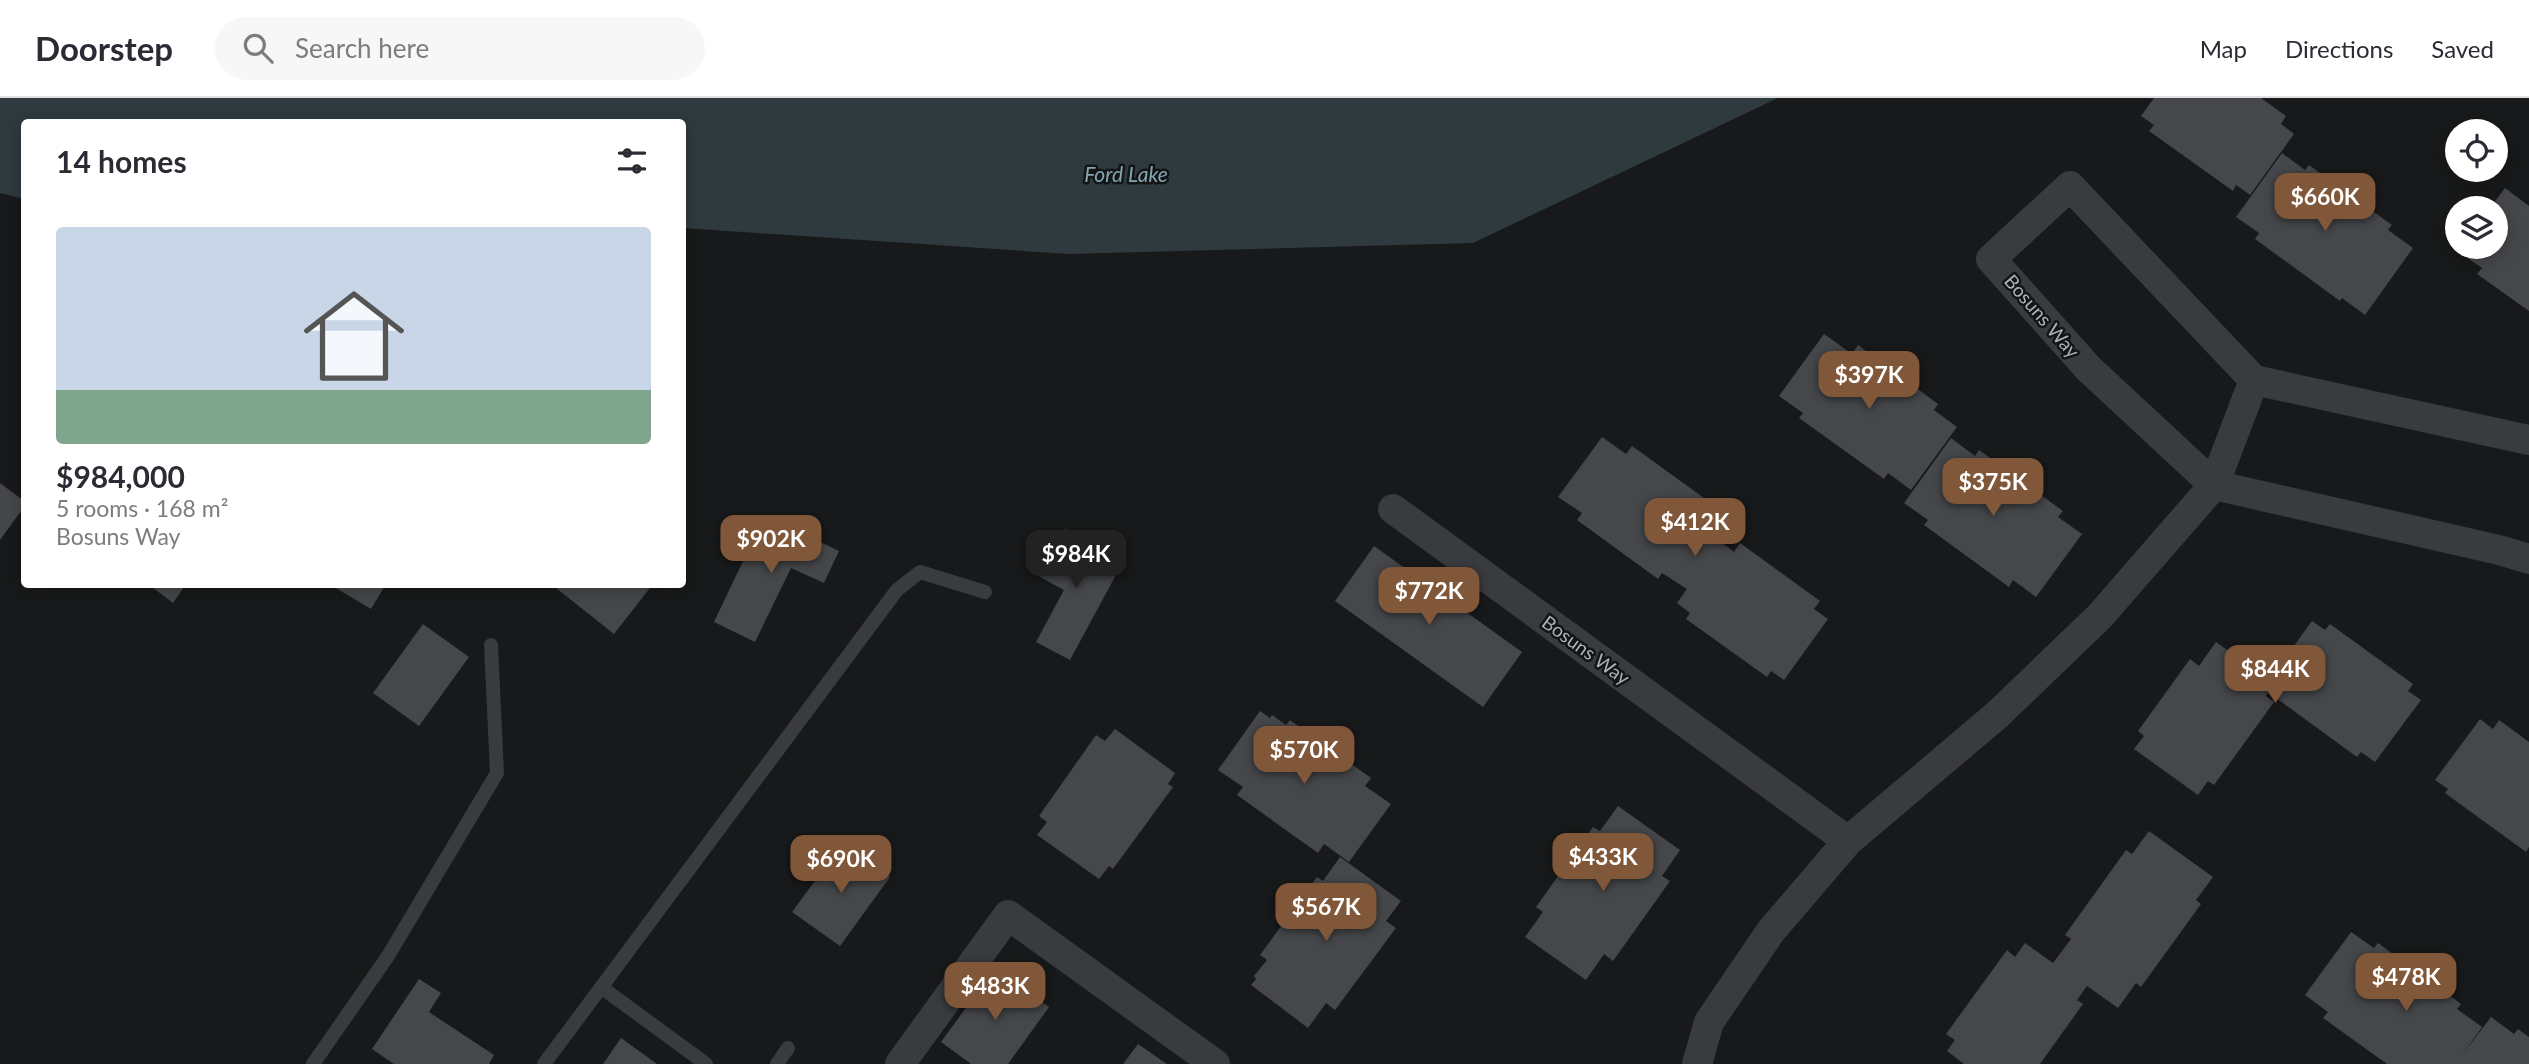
<!DOCTYPE html>
<meta charset="utf-8">
<style>
:root{--surface:#fff;--page:#f7f7f7;--text:#2b2b33;--muted:#7c7c81;--line:#e1e1e2;--accent:#815739}
body{margin:0;font-family:Lato,sans-serif;background:var(--page);color:var(--text);height:100vh;display:flex;flex-direction:column;font-size:26px;white-space:nowrap}
*{box-sizing:border-box;margin:0}
p{font-size:23px;color:var(--muted)}
.icon{flex:none;width:38px;height:38px;fill:none;stroke:currentColor;stroke-width:2;stroke-linecap:round;stroke-linejoin:round}
.map{position:relative;flex:1;overflow:hidden}
.panel{position:absolute;left:21px;top:21px;width:665px;height:469px;display:flex;flex-direction:column;background:var(--surface);border-radius:7px;box-shadow:0 4px 18px #0003}
.panel>*{flex:none}
.buttons{position:absolute;left:2445px;top:21px;display:grid;gap:14px}
.buttons a{display:grid;place-items:center;width:63px;height:63px;border-radius:50%;background:var(--surface);box-shadow:0 4px 18px #0003;font-size:35px}
.price{position:absolute;translate:-50% -60px;padding:0 16px;border-radius:14px;background:var(--accent);color:#fff;font-size:23px;line-height:46px;filter:drop-shadow(0 2px 4px #0008)}
.price::after{content:'';position:absolute;left:50%;top:42px;width:21px;height:16px;margin-left:-10px;background:inherit;clip-path:polygon(0 0,100% 0,50% 100%)}
.price.current{background:#222;color:#fff}
ul{padding:0;list-style:none}
li{display:grid;align-content:center;gap:14px;height:371px;padding:0 35px}
li span{display:grid;place-items:center;height:217px;border-radius:7px;color:#555}
li>.icon{margin-inline-start:auto}
span .icon{width:126px;height:126px;fill:#fffc;stroke-width:1}
li b{font-size:30px}
h2{display:flex;justify-content:space-between;align-items:center;height:84px;padding:0 35px;font-size:30px}
header{display:flex;align-items:center;gap:42px;box-sizing:border-box;height:98px;padding:0 35px;background:var(--surface);border-bottom:2px solid var(--line)}
header strong{font-size:33px}
nav{display:flex;gap:38px;margin-inline-start:auto;font-size:24px}
.search{width:490px;height:63px;background:var(--page);display:flex;align-items:center;gap:18px;box-sizing:border-box;padding:0 24px;border-radius:38px;color:var(--muted);font-size:26px}
.map>svg:first-child{display:block}
.water{fill:#2e3a3e}
.building{fill:#45474a}
.lines{fill:none;stroke-linecap:round;stroke-linejoin:round}
.service{stroke:#393b3f;stroke-width:14}
.minor{stroke:#393b3f;stroke-width:30}
.labels{text-anchor:middle;stroke-width:5;stroke-linejoin:round;paint-order:stroke}
.street-label{font-size:19px;fill:#abb2b9;stroke:#131415}
.water-label{font-size:21px;font-style:italic;fill:#84a6b2;stroke:#131415}
</style>
<header>
<strong>Doorstep</strong>
<div class="search"><svg class="icon" aria-label="search" viewBox="0 0 24 24"><circle cx="10" cy="10" r="6"/><path d="M15 15l6 6"/></svg>Search here</div>
<nav><a>Map</a><a>Directions</a><a>Saved</a></nav>
</header>
<div class="map">
<svg width="2529" height="966" viewBox="0 0 2529 966">
<rect width="100%" height="100%" fill="#18191a"/>
<path class="water" d="M0,0H1778L1473,145L1069,156L683,130L682,24H24V101L0,95Z"/>
<path class="building" d="M2154,0H2261L2286,18L2281,26L2294,36L2250,97L2236,87L2233,93L2149,33L2154,27L2141,18Z
M2282,55L2305,72L2309,67L2392,127L2388,132L2413,150L2365,217L2342,200L2340,203L2255,141L2259,135L2236,119Z
M2505,90L2529,108V213L2477,176L2482,170L2459,154L2462,149H2496V110H2490Z
M1824,236L1852,256L1858,247L1938,306L1934,312L1957,329L1911,392L1888,375L1884,381L1799,320L1803,315L1779,298Z
M1602,339L1626,356L1632,348L1711,405L1705,413L1730,431L1721,444L1734,454L1740,445L1820,503L1814,511L1828,521L1784,582L1771,573L1767,579L1686,521L1690,515L1677,505L1687,491L1662,475L1658,481L1577,422L1582,415L1558,399Z
M1951,340L1975,358L1979,352L2063,413L2058,419L2082,436L2036,499L2013,482L2009,489L1924,427L1928,422L1904,405Z
M0,385L24,403V409L0,442Z
M765,417L839,453L824,485L791,470L755,544L714,524Z
M1065,431L1124,462L1070,562L1036,544L1064,492L1040,479Z
M1374,448L1522,554L1483,609L1335,503Z
M148,486H186L173,505Z
M329,486H386L371,511Z
M551,486H653L614,536Z
M2312,523L2325,532L2330,526L2413,586L2408,593L2421,602L2375,664L2361,654L2357,659L2276,600L2282,591L2275,586L2266,598L2274,604L2214,687L2208,683L2198,697L2134,651L2144,638L2138,633L2190,561L2199,568L2216,544L2269,582Z
M423,526L469,559L419,628L373,595Z
M1260,613L1270,620L1272,617L1286,627L1290,622L1371,680L1365,688L1391,706L1349,764L1324,746L1318,755L1237,697L1243,689L1218,672Z
M2480,621L2493,631L2499,622L2529,644V749L2526,754L2445,695L2448,691L2435,682Z
M1115,631L1175,675L1168,686L1173,689L1113,771L1109,768L1099,781L1037,737L1047,724L1039,718L1096,637L1105,643Z
M1618,708L1680,752L1662,778L1670,783L1613,863L1604,856L1586,882L1525,839L1543,814L1536,809L1593,729L1600,733Z
M2149,733L2213,779L2196,802L2201,806L2141,889L2136,885L2118,910L2087,888L2077,902L2083,906L2040,966H1964L1947,953L1955,942L1946,936L2007,852L2015,859L2025,845L2053,865L2071,841L2065,837L2126,752L2132,756Z
M843,745L890,779L840,848L792,814Z
M1340,759L1401,803L1386,823L1396,830L1335,912L1326,905L1308,930L1251,887L1256,881L1254,878L1267,862L1260,857L1317,779L1323,783Z
M2351,834L2374,850L2378,845L2461,906L2457,911L2482,929L2462,957L2491,919L2514,936L2518,931L2529,939V966H2387L2323,920L2328,914L2305,897Z
M995,870L1049,909L1008,966H971L941,944Z
M419,881L441,895L429,914L494,957L489,966H394L372,951Z
M621,940L657,966H603Z
M1138,946L1167,966H1123Z"/>
<g class="lines">
<path class="service" d="M601,889L706,966
M313,966L388,858L497,675L491,547
M544,966L897,492L920,474L985,494
M777,966L788,950"/>
<path class="minor" d="M2529,342L2254,282L2070,88L1991,161L2089,271L2214,387L2499,452L2529,461
M1393,411L1848,743
M900,966L1008,817L1215,966
M1697,966L1709,924L1771,833L1848,743L1997,617L2100,518L2214,387L2254,282"/>
</g>
<g class="labels">
<g class="street-label">
<text transform="translate(2042 218) rotate(49)" y="7">Bosuns Way</text>
<text transform="translate(1586 552) rotate(36)" y="7">Bosuns Way</text>
</g>
<g class="water-label">
<text x="1126" y="84">Ford Lake</text>
</g>
</g>
</svg>
<div class="buttons">
<a><svg class="icon" aria-label="locate" viewBox="0 0 24 24"><circle cx="12" cy="12" r="6"/><path d="M12 2v4M12 18v4M2 12h4M18 12h4"/></svg></a>
<a><svg class="icon" aria-label="layers" viewBox="0 0 24 24"><path d="M12 4l9 5-9 5-9-5zM3 14l9 5 9-5"/></svg></a>
</div>
<b class="price" style="left:2325px;top:135px">$660K</b>
<b class="price" style="left:1869px;top:313px">$397K</b>
<b class="price" style="left:1993px;top:420px">$375K</b>
<b class="price" style="left:1695px;top:460px">$412K</b>
<b class="price" style="left:771px;top:477px">$902K</b>
<b class="price current" style="left:1076px;top:492px">$984K</b>
<b class="price" style="left:1429px;top:529px">$772K</b>
<b class="price" style="left:2275px;top:607px">$844K</b>
<b class="price" style="left:1304px;top:688px">$570K</b>
<b class="price" style="left:1603px;top:795px">$433K</b>
<b class="price" style="left:841px;top:797px">$690K</b>
<b class="price" style="left:1326px;top:845px">$567K</b>
<b class="price" style="left:2406px;top:915px">$478K</b>
<b class="price" style="left:995px;top:924px">$483K</b>
<section class="panel">
<h2>14 homes<svg class="icon" aria-label="filters" viewBox="0 0 24 24"><path d="M4 7h16M4 17h16"/><circle cx="9" cy="7" r="2"/><circle cx="15" cy="17" r="2"/></svg></h2>
<ul>
<li><span style="background:linear-gradient(#c9d6e8 75%,#7fa58c 0)"><svg class="icon" aria-label="home" viewBox="0 0 24 24"><path d="M3 11l9-7 9 7M6 9v11h12V9"/></svg></span><div><b>$984,000</b><p>5 rooms · 168 m²</p><p>Bosuns Way</p></div></li>
</ul>
</section>
</div>
